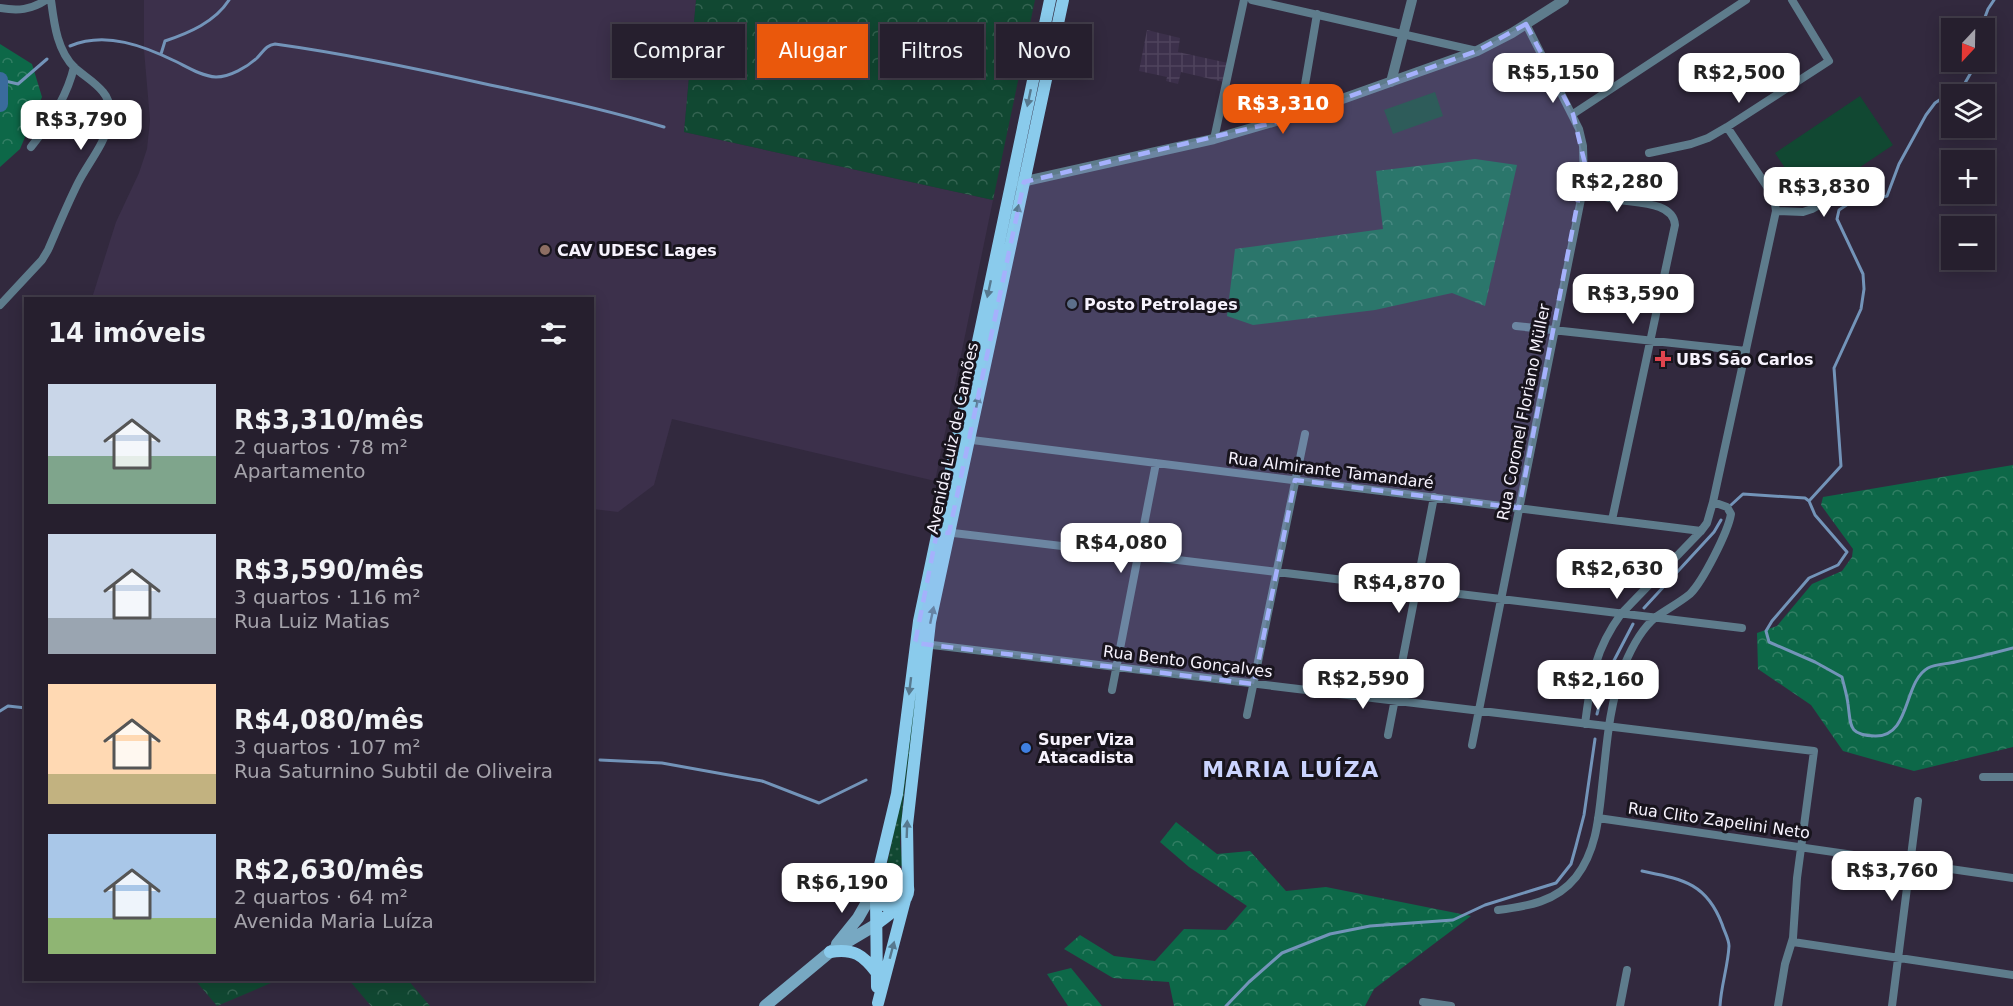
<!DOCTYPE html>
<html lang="pt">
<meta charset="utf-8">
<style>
:root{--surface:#261f2e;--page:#322c3a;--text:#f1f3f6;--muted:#a4a2aa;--line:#423d4a;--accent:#ea580c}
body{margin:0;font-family:"DejaVu Sans",sans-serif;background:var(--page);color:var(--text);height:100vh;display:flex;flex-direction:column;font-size:22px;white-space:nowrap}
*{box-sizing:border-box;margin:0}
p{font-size:20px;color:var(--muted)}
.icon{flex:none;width:33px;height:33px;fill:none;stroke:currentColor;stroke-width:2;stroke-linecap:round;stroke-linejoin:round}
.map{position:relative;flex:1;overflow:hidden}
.panel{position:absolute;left:24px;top:297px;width:570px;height:684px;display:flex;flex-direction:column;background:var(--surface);border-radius:0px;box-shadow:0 3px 15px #0003,0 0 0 2px var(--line)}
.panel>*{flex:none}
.top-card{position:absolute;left:612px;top:24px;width:570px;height:54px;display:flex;gap:12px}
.needle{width:39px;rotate:202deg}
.buttons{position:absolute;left:1941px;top:18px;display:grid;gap:12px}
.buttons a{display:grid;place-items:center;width:54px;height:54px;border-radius:0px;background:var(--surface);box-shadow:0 3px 15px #0003,0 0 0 2px var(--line);font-size:30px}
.price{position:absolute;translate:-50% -51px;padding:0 14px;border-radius:12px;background:#fff;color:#222;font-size:20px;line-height:39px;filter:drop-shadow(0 2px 3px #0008)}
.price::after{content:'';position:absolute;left:50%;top:36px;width:18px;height:14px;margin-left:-9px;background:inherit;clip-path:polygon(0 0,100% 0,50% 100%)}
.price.active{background:var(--accent);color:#fff}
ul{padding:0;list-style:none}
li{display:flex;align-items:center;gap:18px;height:150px;padding:0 24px}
li span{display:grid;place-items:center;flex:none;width:168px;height:120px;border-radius:0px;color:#555}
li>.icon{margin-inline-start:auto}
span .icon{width:72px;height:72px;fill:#fffc;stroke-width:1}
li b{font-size:26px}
h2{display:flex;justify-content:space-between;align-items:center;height:72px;padding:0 24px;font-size:26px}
.tag{padding:0 21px;border-radius:0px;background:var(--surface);box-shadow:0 3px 15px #0003,0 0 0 2px var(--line);font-size:21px;line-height:54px}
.tag.active{background:var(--accent);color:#fff}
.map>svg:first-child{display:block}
.built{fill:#3c304b}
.industrial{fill:url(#industrial-grid)}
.grass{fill:url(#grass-dots)}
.forest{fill:url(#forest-crowns)}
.park{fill:url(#park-crowns)}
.pitch{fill:#114832}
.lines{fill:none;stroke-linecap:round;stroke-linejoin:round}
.stream{stroke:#7394b9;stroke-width:3}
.river{stroke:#3a6b9c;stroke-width:16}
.minor{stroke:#5e7c8c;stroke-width:8}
.tertiary{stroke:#5e7c8c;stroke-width:10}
.secondary{stroke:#77a8c2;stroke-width:12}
.primary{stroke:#8acbec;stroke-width:12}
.oneway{fill:#57798f}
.marked{fill:#a5b1fc;fill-opacity:0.2;stroke:#a5b1fc;stroke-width:4.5;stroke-dasharray:12 8;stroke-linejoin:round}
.education-dot{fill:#8d6e63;stroke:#18141d;stroke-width:2}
.service-dot{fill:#5c6f8a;stroke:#18141d;stroke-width:2}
.health-dot{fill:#e0444e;stroke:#18141d;stroke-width:2}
.shop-dot{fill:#3f7fe0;stroke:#18141d;stroke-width:2}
.labels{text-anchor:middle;stroke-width:6;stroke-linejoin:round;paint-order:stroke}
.poi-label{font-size:16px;font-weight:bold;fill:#f7f3fe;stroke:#18141d;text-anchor:start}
.street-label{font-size:16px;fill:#f7f3fe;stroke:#18141d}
.district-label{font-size:22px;font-weight:bold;letter-spacing:1.5px;fill:#cbd4fe;stroke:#18141d}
</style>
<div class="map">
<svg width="2013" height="1006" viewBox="0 0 2013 1006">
<defs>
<pattern id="industrial-grid" width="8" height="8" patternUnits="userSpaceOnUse" patternTransform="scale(1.5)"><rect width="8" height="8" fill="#3c304b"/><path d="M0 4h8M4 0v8" fill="none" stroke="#4f445d"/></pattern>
<pattern id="grass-dots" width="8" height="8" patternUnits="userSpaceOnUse" patternTransform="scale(1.5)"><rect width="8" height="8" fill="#114832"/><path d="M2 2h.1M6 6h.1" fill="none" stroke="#346351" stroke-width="1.8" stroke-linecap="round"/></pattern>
<pattern id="forest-crowns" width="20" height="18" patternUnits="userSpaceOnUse" patternTransform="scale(1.5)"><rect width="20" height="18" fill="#0d6848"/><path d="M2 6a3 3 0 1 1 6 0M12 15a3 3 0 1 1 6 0" fill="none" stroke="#317e63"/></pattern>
<pattern id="park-crowns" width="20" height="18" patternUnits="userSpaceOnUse" patternTransform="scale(1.5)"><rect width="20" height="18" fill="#114832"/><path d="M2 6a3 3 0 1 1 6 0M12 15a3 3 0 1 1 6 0" fill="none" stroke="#346351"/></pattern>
</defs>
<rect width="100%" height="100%" fill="#32293e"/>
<path class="built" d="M144,0H696L684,132L993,200L935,481L672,419L654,485L618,512L593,509L592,298H92L116,222L139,173L147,149L150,120L144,50Z"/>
<path class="industrial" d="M1147,30L1180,38L1178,52L1228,63L1224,82L1181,72L1178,84L1166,81L1167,77L1139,71Z"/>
<path class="grass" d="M919,653H922L903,802L900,843L903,866L887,865L901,797Z
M881 890a11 11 0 1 1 22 0a11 11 0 1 1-22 0Z"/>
<path class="forest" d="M0,44L32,64L42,97L20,149L0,167Z
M1475,159L1517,165L1485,306L1452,293L1375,310L1253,325L1227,316L1235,249L1383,229L1376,171Z
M2013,465V747L1914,771L1843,751L1811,705L1758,669L1757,633L1777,626L1812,584L1842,571L1852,557L1853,549L1821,505L1823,497Z
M1176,822L1217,854L1250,851L1286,891L1326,887L1471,916L1374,989L1365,1006H1174L1169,982L1113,978L1064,949L1080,935L1114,956L1155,961L1184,929L1226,930L1247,906L1189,867L1160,842Z
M1071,968L1102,1006H1068L1047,974Z"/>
<path class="park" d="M696,0H1035L993,200L684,132Z
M195,980H278L217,1006Z
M349,980H408L430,1006H371Z"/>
<path class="pitch" d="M1435,92L1443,116L1393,134L1384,110Z
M1860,96L1893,145L1808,202L1775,153Z"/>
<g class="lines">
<path class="stream" d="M1981,28L1988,9L1994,0
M70,46C106,31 144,46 177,62C189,68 202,76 216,77C230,77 247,67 257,58C263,52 266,45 275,44C347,54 419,69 490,85C549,97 607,110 664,127
M161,54L165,41C189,33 215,22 229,0
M1977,62L1965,83L1935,103L1926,115L1899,164L1887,196L1868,201L1851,202L1839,210L1837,219L1863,274L1864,289L1861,309L1834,368L1841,466L1809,501L1815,515L1847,552L1838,565L1809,578L1772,621L1766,631L1769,642L1815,662L1842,677C1844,686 1847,695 1848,704C1851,726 1848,735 1875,736C1911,737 1903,682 1928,668C1935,664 1947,664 1955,662C1975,658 1994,653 2013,648
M1,80L18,84L47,59
M1731,505L1743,494L1805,498L1809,501
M1644,608L1714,532L1721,520
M0,711L8,706L26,708
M1597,714L1608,672L1633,624
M600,760L662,763L762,781L819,803L866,780
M1642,871C1681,879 1706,882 1722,924C1724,931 1729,939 1729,946C1728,966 1721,986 1720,1006
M1226,1006L1249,982L1282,953L1330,934L1370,926L1453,920L1485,905L1556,883L1571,864L1576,846L1584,815L1595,739"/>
<path class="river" d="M0,80V104"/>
<path class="minor" d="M1252,0L1477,51
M0,8C18,11 31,10 46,0
M1300,114L1317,14
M1573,114L1746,0
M1214,139L1244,0
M31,147C50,123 67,97 74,67
M1649,153L1691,144L1708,138L1727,127L1829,61L1792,0
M1584,184C1592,190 1600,196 1609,198C1628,204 1673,199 1675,225L1612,520
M1776,211L1803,212L1812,209L1859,182
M0,305L42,260L48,250C58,227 67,205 78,183C88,163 105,144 109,122C111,111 110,100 103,92C95,82 84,76 75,68C57,51 54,23 51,0
M1516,326L1746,351
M964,439L1701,531
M945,532L1742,628
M924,644L1814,751L1797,878L1793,938L1785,964L1778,1006
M1112,690L1156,463
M1247,715L1305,434
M1585,724C1591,679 1594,651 1621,614L1701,531L1707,523L1713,502L1776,211L1774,197L1727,127
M1388,735L1434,497
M1472,745L1584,184L1583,146L1579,129L1526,24
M1983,777H2013
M1598,818L2013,878
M1498,910C1528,906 1556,902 1576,877C1598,849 1599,812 1603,778C1607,740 1610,702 1624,666C1631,649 1641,629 1656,617C1667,609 1679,603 1690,594C1703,581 1728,532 1731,514L1727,507L1713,502
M1793,942L2013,975
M1423,1002L1451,1006
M1620,1006L1627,970
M1892,1006L1918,801"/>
<path class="tertiary" d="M1391,82L1412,0
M1017,183L1214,139L1300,114L1477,51L1512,33L1564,0"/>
<path class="secondary" d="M837,944L858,918L874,890
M765,1006L830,952L877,924"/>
<path class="primary" d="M876,882L897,794L919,621L1050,0
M908,888L907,825L930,622L1063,0
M876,899L877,987
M877,924C885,917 900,908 906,898C917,878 885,861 874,886C873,903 887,912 902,903
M830,952C854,948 863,955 877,973
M878,1003L905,900"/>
</g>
<defs><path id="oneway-solid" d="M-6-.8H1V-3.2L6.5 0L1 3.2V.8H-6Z" transform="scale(1.5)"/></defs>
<g class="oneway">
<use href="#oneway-solid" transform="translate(1029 98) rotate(102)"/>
<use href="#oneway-solid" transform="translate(1017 213) rotate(-78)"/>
<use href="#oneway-solid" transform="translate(989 289) rotate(102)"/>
<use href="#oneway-solid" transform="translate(977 404) rotate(-78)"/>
<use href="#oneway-solid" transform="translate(932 615) rotate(-78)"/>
<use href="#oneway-solid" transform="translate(910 686) rotate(97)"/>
<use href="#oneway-solid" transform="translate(907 829) rotate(-88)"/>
<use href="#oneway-solid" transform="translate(892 950) rotate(-75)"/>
</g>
<path class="marked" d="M1526,24L1573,114L1585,164L1519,508L1295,480L1254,684L915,643L937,532L949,533L1024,182L1280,121L1477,51Z"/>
<circle class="education-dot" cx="545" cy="250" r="6"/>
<circle class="service-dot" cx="1072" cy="304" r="6"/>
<path class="health-dot" d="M1660 350h6v6h6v6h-6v6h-6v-6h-6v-6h6z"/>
<circle class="shop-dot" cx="1026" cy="748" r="6"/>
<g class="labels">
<g class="poi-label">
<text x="557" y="256">CAV UDESC Lages</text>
<text x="1084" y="310">Posto Petrolages</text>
<text x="1676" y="365">UBS São Carlos</text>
<text x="1038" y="745">Super Viza<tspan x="1038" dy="18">Atacadista</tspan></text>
</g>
<g class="street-label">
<text transform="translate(1523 412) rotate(-79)" y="6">Rua Coronel Floriano Müller</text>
<text transform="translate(952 438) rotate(-78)" y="6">Avenida Luiz de Camões</text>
<text transform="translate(1331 470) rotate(7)" y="6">Rua Almirante Tamandaré</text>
<text transform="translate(1188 661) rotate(7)" y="6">Rua Bento Gonçalves</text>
<text transform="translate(1719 820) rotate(8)" y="6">Rua Clito Zapelini Neto</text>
</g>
<g class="district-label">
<text x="1291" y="777">MARIA LUÍZA</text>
</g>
</g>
</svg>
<div class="buttons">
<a><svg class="needle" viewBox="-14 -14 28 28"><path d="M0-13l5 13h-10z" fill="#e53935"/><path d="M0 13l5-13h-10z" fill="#a4a2aa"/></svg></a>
<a><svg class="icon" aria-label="layers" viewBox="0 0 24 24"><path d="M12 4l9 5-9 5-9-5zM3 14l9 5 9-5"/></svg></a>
<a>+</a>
<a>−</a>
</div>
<b class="price" style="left:1553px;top:104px">R$5,150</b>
<b class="price" style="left:1739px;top:104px">R$2,500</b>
<b class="price active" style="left:1283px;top:135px">R$3,310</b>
<b class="price" style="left:81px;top:151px">R$3,790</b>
<b class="price" style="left:1617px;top:213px">R$2,280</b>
<b class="price" style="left:1824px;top:218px">R$3,830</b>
<b class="price" style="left:1633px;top:325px">R$3,590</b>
<b class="price" style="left:1121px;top:574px">R$4,080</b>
<b class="price" style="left:1617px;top:600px">R$2,630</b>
<b class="price" style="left:1399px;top:614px">R$4,870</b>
<b class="price" style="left:1363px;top:710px">R$2,590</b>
<b class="price" style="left:1598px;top:711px">R$2,160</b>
<b class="price" style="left:1892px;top:902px">R$3,760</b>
<b class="price" style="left:842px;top:914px">R$6,190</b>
<div class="top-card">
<a class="tag">Comprar</a>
<a class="tag active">Alugar</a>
<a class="tag">Filtros</a>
<a class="tag">Novo</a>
</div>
<section class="panel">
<h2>14 imóveis<svg class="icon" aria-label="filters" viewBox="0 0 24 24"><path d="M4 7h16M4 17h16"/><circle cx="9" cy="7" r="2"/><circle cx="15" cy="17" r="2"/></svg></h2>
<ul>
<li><span style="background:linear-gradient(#c9d6e8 60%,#7fa58c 0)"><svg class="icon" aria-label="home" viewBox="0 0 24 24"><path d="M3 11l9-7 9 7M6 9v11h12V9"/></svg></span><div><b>R$3,310/mês</b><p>2 quartos · 78 m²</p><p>Apartamento</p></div></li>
<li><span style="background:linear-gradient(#c9d6e8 70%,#9aa5b1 0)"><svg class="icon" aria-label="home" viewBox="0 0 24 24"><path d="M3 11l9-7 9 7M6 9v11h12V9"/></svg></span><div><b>R$3,590/mês</b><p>3 quartos · 116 m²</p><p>Rua Luiz Matias</p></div></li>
<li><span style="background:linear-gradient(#ffd9b3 75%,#c2b280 0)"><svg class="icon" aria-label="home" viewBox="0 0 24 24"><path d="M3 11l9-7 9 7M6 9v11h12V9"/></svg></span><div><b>R$4,080/mês</b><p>3 quartos · 107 m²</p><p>Rua Saturnino Subtil de Oliveira</p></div></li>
<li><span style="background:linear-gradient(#a9c7e8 70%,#8fb573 0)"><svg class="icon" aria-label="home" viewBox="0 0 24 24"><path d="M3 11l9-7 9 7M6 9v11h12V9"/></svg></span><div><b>R$2,630/mês</b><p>2 quartos · 64 m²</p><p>Avenida Maria Luíza</p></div></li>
</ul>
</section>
</div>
